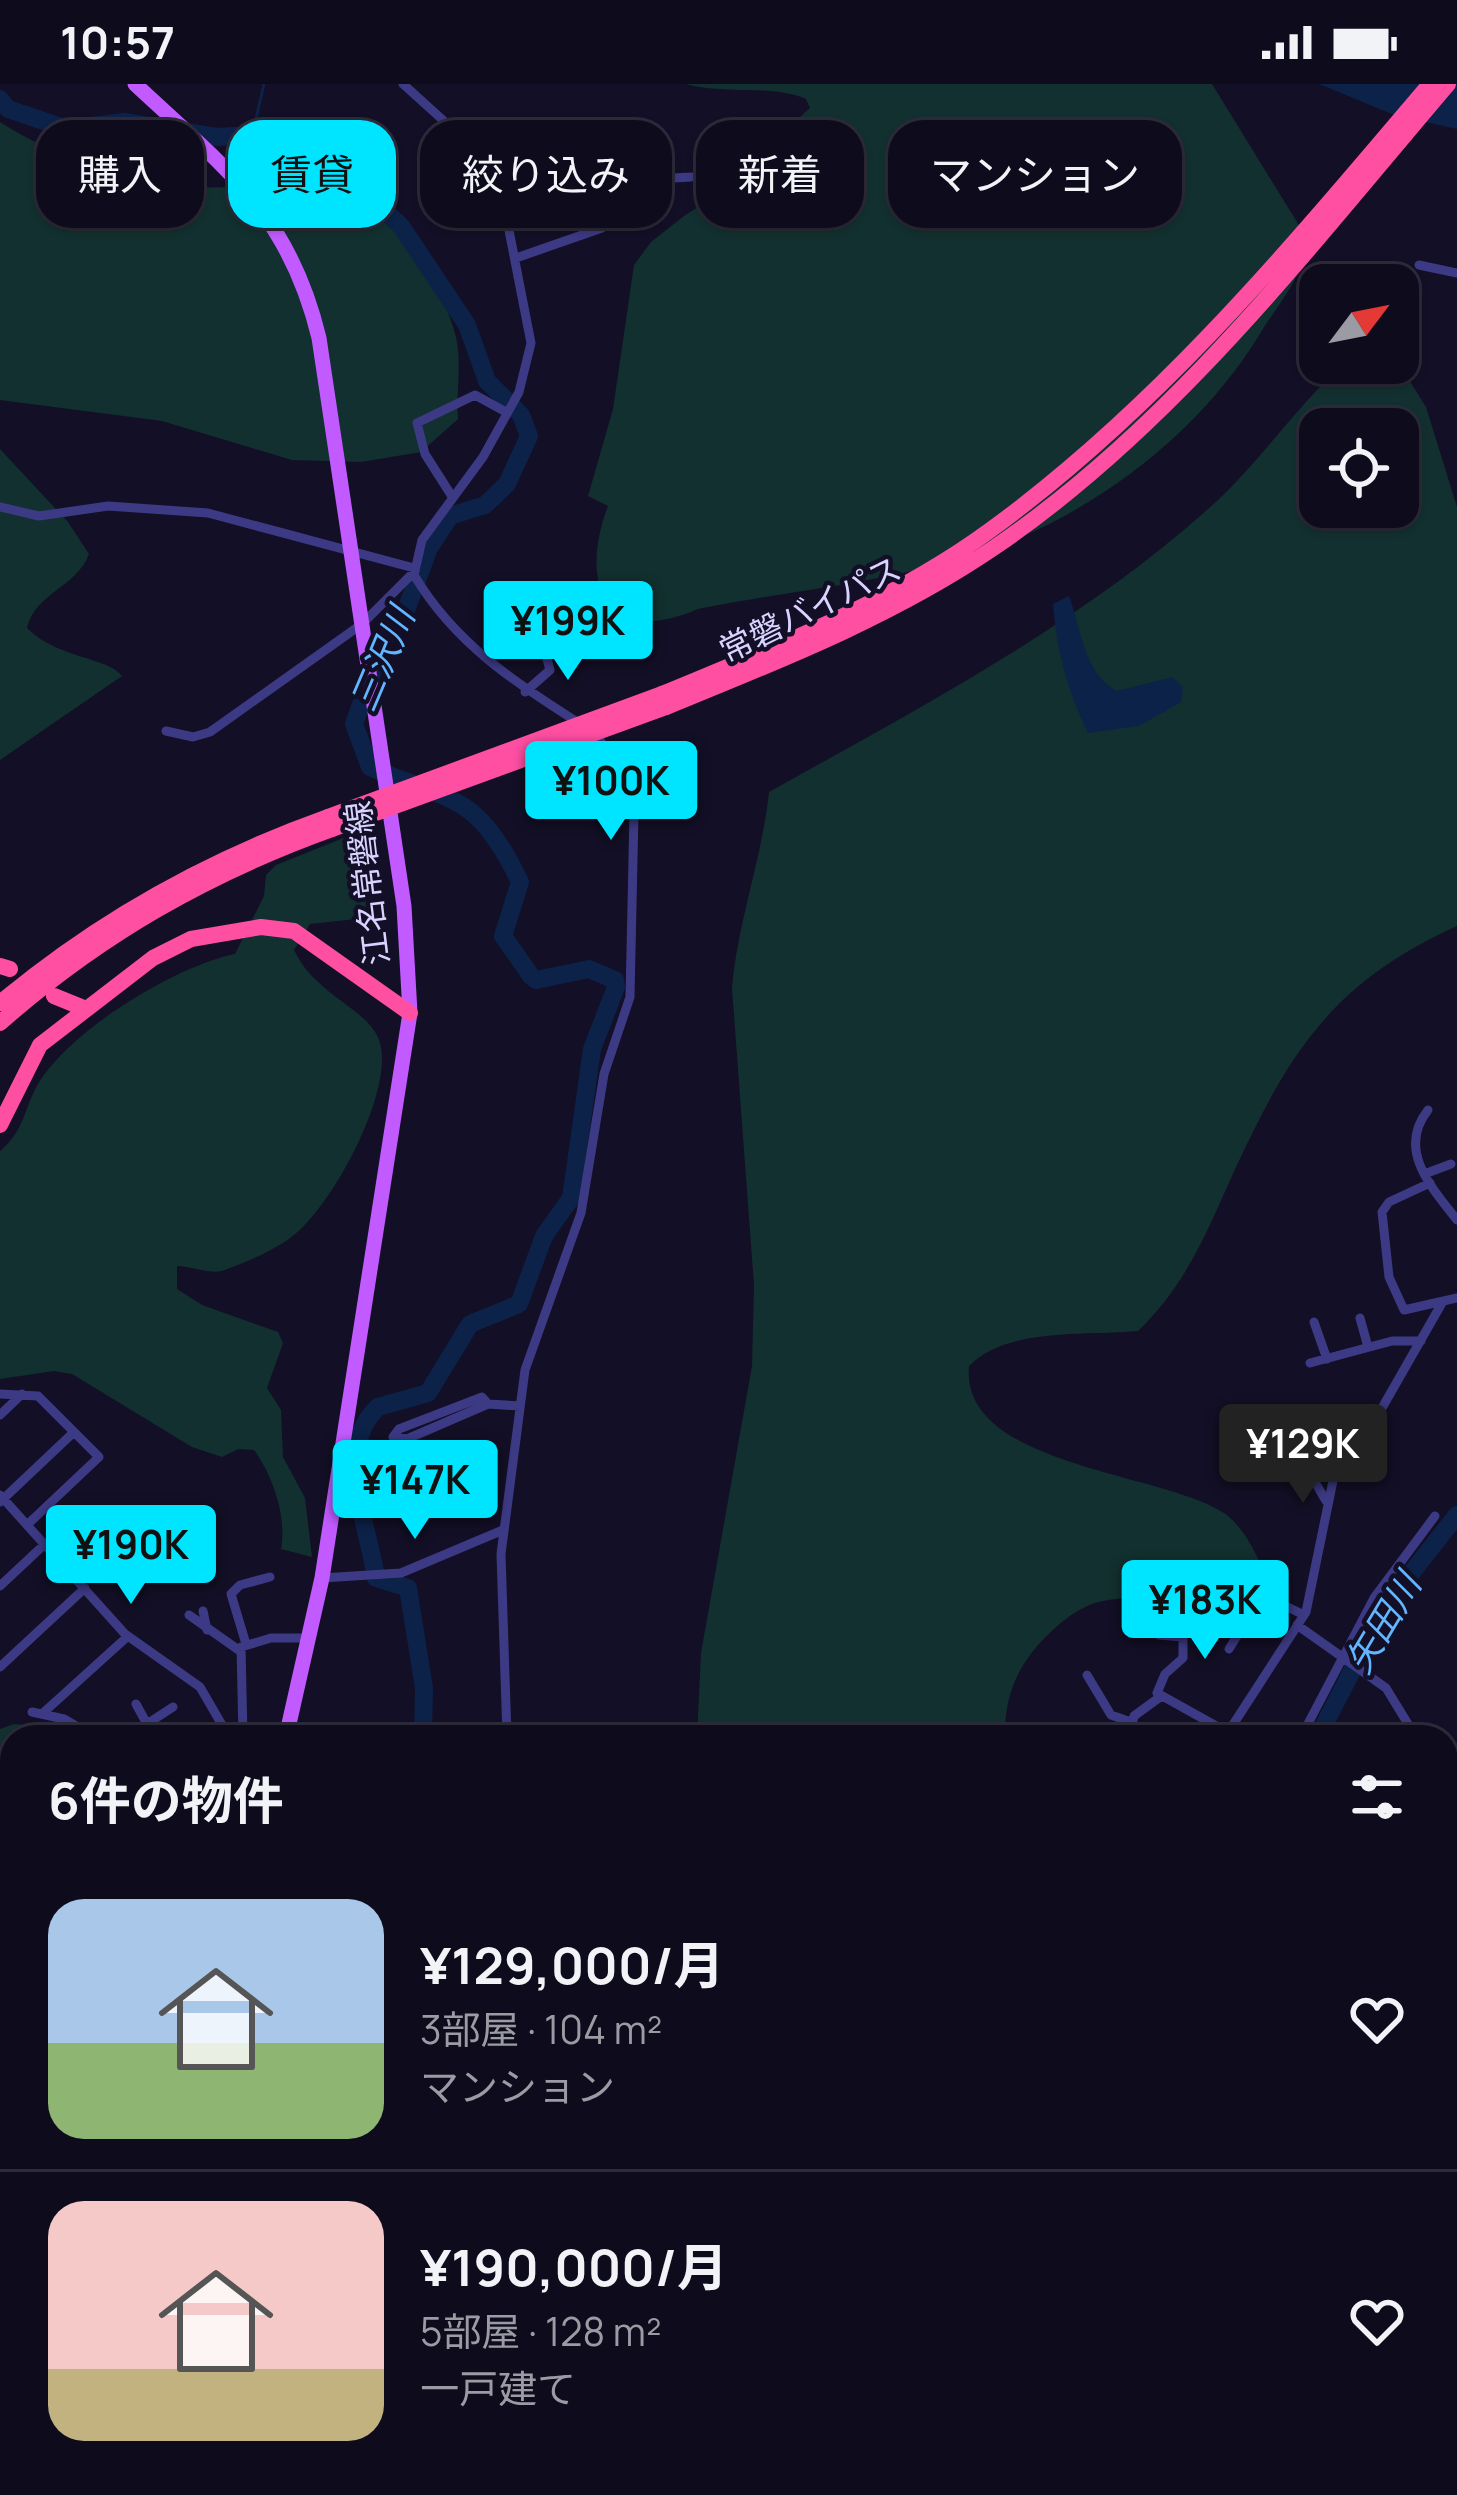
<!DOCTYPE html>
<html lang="ja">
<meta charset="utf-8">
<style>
:root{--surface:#0e0b1c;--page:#171425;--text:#f1f3f6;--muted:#9b9ba3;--line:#2e2b3b;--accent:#00e5ff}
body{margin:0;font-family:Manrope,"Noto Sans JP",sans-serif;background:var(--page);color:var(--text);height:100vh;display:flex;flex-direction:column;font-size:45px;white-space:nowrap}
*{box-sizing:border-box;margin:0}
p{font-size:39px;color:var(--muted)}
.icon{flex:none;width:66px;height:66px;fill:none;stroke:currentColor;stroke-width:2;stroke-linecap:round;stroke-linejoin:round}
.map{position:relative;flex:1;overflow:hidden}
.panel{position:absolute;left:0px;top:1641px;width:1458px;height:771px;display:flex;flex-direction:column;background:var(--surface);border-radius:36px 36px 0 0;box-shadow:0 3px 9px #0004,0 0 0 3px var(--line)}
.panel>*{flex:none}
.banner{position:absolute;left:36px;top:36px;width:1386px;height:108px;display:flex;gap:24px}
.needle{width:78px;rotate:58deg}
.tools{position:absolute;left:1299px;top:180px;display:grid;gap:24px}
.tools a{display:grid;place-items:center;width:120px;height:120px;border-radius:24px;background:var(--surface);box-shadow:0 3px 9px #0004,0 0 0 3px var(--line);font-size:60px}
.price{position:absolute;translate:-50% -102px;padding:0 27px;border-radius:12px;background:var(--accent);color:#111;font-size:39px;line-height:78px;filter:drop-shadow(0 3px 6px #0008)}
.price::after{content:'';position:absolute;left:50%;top:72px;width:36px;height:27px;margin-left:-18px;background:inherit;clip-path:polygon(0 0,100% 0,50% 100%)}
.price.current{background:#222;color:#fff}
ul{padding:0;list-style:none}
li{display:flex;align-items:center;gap:36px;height:300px;padding:0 48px}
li+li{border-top:3px solid var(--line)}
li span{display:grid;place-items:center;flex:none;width:336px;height:240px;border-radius:36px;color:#555}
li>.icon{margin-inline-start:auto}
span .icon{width:144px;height:144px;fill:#fffc;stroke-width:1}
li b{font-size:51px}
h2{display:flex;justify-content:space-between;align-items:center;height:144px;padding:0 48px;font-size:51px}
.pill{padding:0 42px;border-radius:36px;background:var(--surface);box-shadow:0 3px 9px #0004,0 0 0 3px var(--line);font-size:42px;line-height:108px}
.pill.current{background:var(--accent);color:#111}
.status{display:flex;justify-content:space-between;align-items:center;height:84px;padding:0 60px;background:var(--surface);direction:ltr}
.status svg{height:33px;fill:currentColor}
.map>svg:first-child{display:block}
.green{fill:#12302f;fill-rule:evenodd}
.water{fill:#0c2248}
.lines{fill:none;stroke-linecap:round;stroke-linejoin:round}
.stream{stroke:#0c2248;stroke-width:3}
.river{stroke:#0c2248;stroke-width:18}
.street{stroke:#3d3a85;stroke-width:9}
.primary{stroke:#c25bff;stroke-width:15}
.highway{stroke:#ff4fa3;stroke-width:16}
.highway-bridge{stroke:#ff4fa3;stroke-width:16}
.labels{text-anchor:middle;stroke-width:9;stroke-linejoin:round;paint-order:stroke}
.street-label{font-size:33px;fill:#d9d4ff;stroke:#130f26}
.water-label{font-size:36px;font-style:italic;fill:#62b6ff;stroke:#130f26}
</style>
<div class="status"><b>10:57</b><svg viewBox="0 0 49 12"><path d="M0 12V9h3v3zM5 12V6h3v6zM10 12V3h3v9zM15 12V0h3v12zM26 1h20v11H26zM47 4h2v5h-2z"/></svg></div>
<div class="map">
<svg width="1457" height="2411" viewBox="0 0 1457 2411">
<rect width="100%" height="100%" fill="#130f26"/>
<path class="green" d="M686,0H1212L1305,151C1309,187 1280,217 1261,248C1197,355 1080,441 960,475C876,499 784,508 698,525C606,565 578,501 608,422L588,412L613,325L634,181L651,158L684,132L765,80L782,49L810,24L806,15C773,0 724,11 686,0Z
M0,38C72,84 167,112 252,101C282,98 312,79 341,85C388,95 445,208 456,253C462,280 456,308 458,335L421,368L361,378L292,376L162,337L0,316Z
M1398,278L1426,323L1457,423V842C1336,897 1292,963 1237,1081C1208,1144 1189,1198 1138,1247C1086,1252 1007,1243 969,1282C960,1382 1161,1388 1224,1429C1241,1441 1253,1463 1261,1481C1230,1532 1151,1504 1099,1518C1075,1524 1055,1543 1039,1560C1015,1586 1004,1618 1005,1653H697L701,1569L752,1282L754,1201L732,904C738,836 762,775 769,708C919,624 1078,541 1207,426C1257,382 1295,324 1344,279ZM1320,345H1398V423H1320Z
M0,365L68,438L89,470C77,503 35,509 27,544C58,575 108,573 122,592L0,676Z
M356,749C385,768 389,803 375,833L310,840L294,866C316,913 371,925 380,959C394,1009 330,1127 289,1155C272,1167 243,1180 222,1187C209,1190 190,1182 177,1182V1205L202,1221L278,1248L283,1259L267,1304L281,1326L283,1373L305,1414L312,1473L281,1465C287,1433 273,1392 254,1366L238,1365L222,1373L192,1363L72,1290L54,1287L0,1295V1067C26,1046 24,1021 41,995C76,943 176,882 235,870L264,812L266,791L276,781Z
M14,1640L58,1644L74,1653H12V1679L0,1691V1645Z
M0,1733L12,1735V1849L0,1858Z
M1446,2229L1457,2237V2411H1304L1306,2400H1446Z"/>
<path class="water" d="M1319,0H1457V45L1394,31Z
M1069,512C1081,544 1084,590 1117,607L1172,593L1183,603L1181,618L1139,642L1088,649C1067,605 1057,569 1053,520Z"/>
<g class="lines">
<path class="stream" d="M252,52L264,0"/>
<path class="river" d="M0,15L8,25L67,45L124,38L217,53L266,50L306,71L352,115L386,128L401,142L467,241L487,297L521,331L529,352L507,400L485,421L450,432L429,464L406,526L384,555L354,640L370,683C453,719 477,708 520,798L503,852L531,892L536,896L589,885L615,896L616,903L592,965L571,1114L544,1152L519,1220L470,1240L428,1309L378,1323C333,1364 369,1444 376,1494L408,1504L424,1604L423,1653
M1318,1653L1386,1521L1457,1431
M0,2322L12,2320
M498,2400L501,2411
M648,2400L660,2411
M728,2411L745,2400"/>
<path class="street" d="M403,0L497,85L531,259L519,308L483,373L422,456L414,491C455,560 517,600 582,641
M500,92L570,105L573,93
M516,174L602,144L613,135L621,114L656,95L691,93
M1419,181L1457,189
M453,414L425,370L417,339L475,311L506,328
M0,423L39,432L108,422L208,429L414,484
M525,608L550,586L546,571
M166,647L193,653L210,648L362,540L414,488
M1428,1026C1397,1065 1430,1102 1457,1136
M1427,1089L1451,1080
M1430,1099L1389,1118L1382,1128L1389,1193L1404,1226L1457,1214
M1360,1234L1368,1263
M1314,1238L1327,1275
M1310,1279L1392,1257H1421
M0,1310L38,1312L99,1373L28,1440
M488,1320L482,1313L399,1345L393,1353L407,1355L488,1320L520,1322
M0,1331L22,1310
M1312,1353L1315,1398L1326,1417
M0,1411L125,1550L200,1603L229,1653
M0,1418L74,1348
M322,1494L401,1489L503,1446
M0,1502L46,1459
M1157,1505L1144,1540L1159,1551L1183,1553V1574L1165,1590L1157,1609L1227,1648
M203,1527L207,1546
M189,1531L240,1567
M1297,1541L1386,1604L1416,1653
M246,1560L231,1510L240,1501L270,1493
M1229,1565L1250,1531L1273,1516L1304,1531
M0,1583L85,1504
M1087,1591L1111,1631L1131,1638
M136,1620L147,1640
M32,1628L64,1635L95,1653
M43,1629L127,1553
M127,1653L173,1623
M243,1653L241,1563L271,1554H309
M507,1653L501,1470L525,1286L581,1129L604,990L630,913L634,729L626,692L596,651
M1129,1653L1134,1632L1160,1613
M1225,1653L1306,1528L1335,1387L1378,1331L1442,1219
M1301,1653L1374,1514L1435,1432
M1453,1866L1457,1871
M0,1923L12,1920
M1446,2018L1457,2005
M1446,2035L1457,2049
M0,2267L12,2264
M323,2400L328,2411
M829,2400L830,2411
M1200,2400L1206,2411
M1170,2411L1197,2400"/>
<path class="primary" d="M135,0C225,84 289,129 319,254L404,822L410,929L322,1494L286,1653
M1446,1728L1457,1718
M1446,1746L1457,1735
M150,2411L183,2400
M192,2411L223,2400"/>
<path class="highway" d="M662,610C773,564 892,518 989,447C1160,323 1294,160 1430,0
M666,623C779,577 894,532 995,463C1174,341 1309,163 1448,0
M0,882L10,885
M54,912L86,925
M0,919C99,836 207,776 328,733
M0,939C100,851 207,790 332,745
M0,1041L40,961L153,874L191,855L261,843L294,847L410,929"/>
<path class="highway-bridge" d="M328,733L662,610
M332,745L666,623"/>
</g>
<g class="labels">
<g class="street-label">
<text transform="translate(810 525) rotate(-26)" y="12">常磐バイパス</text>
<text transform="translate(367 799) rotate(-97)" y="12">江名常磐線</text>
</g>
<g class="water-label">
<text transform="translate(382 575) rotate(-67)" y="13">三沢川</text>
<text transform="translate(1383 1539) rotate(-59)" y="13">矢田川</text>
</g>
</g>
</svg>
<div class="tools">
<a><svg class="needle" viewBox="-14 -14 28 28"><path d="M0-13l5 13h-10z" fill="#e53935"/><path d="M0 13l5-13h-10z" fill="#9b9ba3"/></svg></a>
<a><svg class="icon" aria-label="locate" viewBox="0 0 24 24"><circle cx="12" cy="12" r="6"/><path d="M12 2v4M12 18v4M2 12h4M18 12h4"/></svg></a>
</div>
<b class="price" style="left:568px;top:599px">¥199K</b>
<b class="price" style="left:611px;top:759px">¥100K</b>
<b class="price current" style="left:1303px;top:1422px">¥129K</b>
<b class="price" style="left:415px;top:1458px">¥147K</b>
<b class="price" style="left:131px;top:1523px">¥190K</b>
<b class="price" style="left:1205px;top:1578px">¥183K</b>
<div class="banner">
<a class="pill">購入</a>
<a class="pill current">賃貸</a>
<a class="pill">絞り込み</a>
<a class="pill">新着</a>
<a class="pill">マンション</a>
</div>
<section class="panel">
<h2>6件の物件<svg class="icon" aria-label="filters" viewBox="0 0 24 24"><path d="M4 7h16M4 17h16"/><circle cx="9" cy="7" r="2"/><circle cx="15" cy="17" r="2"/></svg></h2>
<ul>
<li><span style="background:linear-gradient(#a9c7e8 60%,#8fb573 0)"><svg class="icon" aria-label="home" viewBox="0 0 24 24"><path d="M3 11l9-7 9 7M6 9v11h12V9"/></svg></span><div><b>¥129,000/月</b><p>3部屋 · 104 m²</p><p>マンション</p></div><svg class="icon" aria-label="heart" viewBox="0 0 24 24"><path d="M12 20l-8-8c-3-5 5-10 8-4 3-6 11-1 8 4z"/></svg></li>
<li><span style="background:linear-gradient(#f6c9c9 70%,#c2b280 0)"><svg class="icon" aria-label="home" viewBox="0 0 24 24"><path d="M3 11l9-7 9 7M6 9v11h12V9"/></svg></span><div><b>¥190,000/月</b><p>5部屋 · 128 m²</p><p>一戸建て</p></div><svg class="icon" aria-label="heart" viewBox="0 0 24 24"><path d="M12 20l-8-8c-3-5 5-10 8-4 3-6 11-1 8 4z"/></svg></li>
</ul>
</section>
</div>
